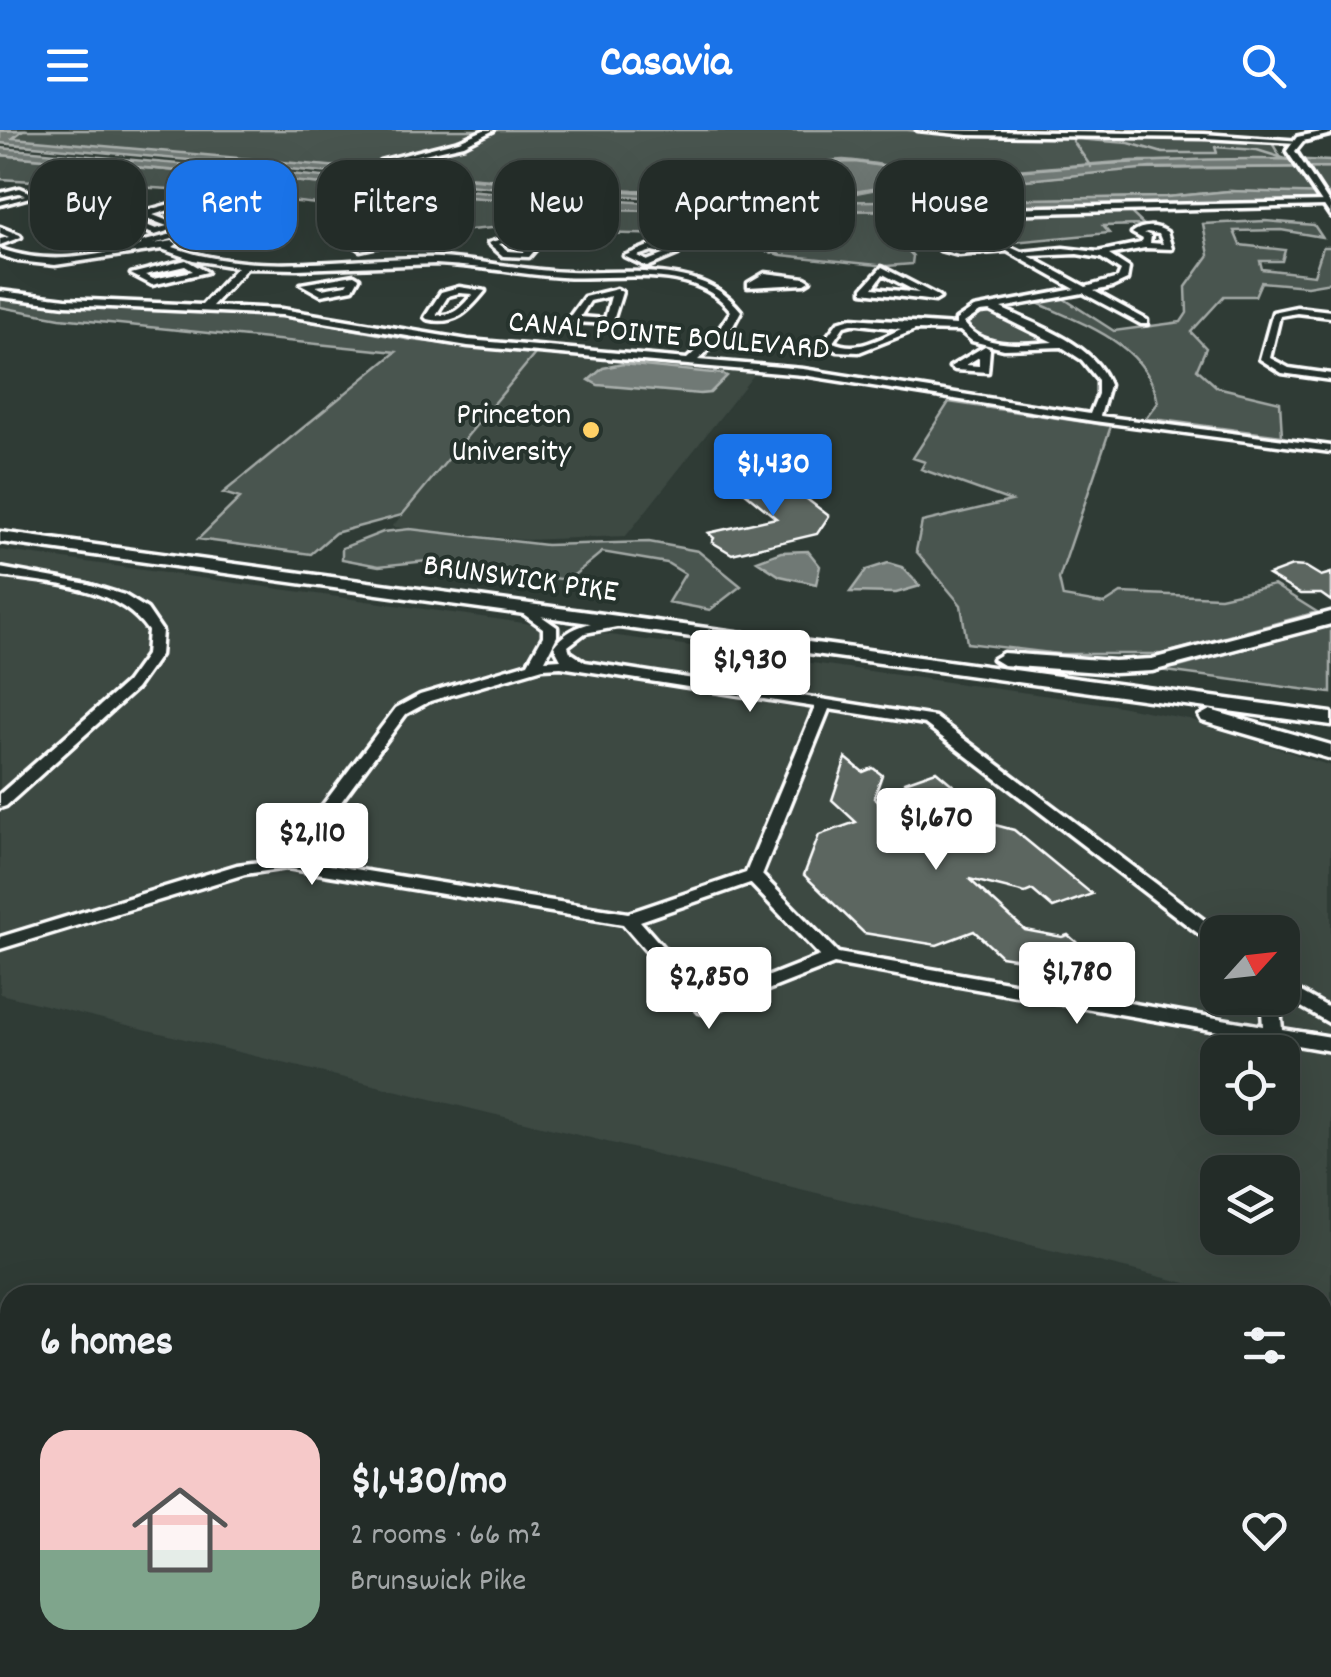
<!DOCTYPE html>
<meta charset="utf-8">
<style>
:root{--surface:#232c28;--page:#2f3834;--text:#f1f3f6;--muted:#a3a7a8;--line:#404845;--accent:#1a73e8}
body{margin:0;font-family:Dekko,sans-serif;background:var(--page);color:var(--text);height:100vh;display:flex;flex-direction:column;font-size:38px;white-space:nowrap}
*{box-sizing:border-box;margin:0}
p{font-size:32px;color:var(--muted)}
.icon{flex:none;width:55px;height:55px;fill:none;stroke:currentColor;stroke-width:2;stroke-linecap:round;stroke-linejoin:round}
.map{position:relative;flex:1;overflow:hidden}
.details{position:absolute;left:0px;top:1155px;width:1332px;height:392px;display:flex;flex-direction:column;background:var(--surface);border-radius:30px 30px 0 0;box-shadow:0 10px 40px #0002,0 0 0 2px var(--line)}
.details>*{flex:none}
.hud{position:absolute;left:30px;top:30px;width:1272px;height:90px;display:flex;gap:20px}
.needle{width:65px;rotate:63deg}
.buttons{position:absolute;left:1200px;top:785px;display:grid;gap:20px}
.buttons a{display:grid;place-items:center;width:100px;height:100px;border-radius:20px;background:var(--surface);box-shadow:0 10px 40px #0002,0 0 0 2px var(--line);font-size:50px}
.price{position:absolute;translate:-50% -85px;padding:0 22px;border-radius:10px;background:#fff;color:#222;font-size:32px;line-height:65px;filter:drop-shadow(0 2px 5px #0008)}
.price::after{content:'';position:absolute;left:50%;top:60px;width:30px;height:22px;margin-left:-15px;background:inherit;clip-path:polygon(0 0,100% 0,50% 100%)}
.price.on{background:var(--accent);color:#fff}
ul{padding:0;list-style:none}
li{display:flex;align-items:center;gap:30px;height:250px;padding:0 40px}
li+li{border-top:2px solid var(--line)}
li span{display:grid;place-items:center;flex:none;width:280px;height:200px;border-radius:30px;color:#555}
li>.icon{margin-inline-start:auto}
span .icon{width:120px;height:120px;fill:#fffc;stroke-width:1}
li b{font-size:42px}
h2{display:flex;justify-content:space-between;align-items:center;height:120px;padding:0 40px;font-size:42px}
.tag{padding:0 35px;border-radius:30px;background:var(--surface);box-shadow:0 10px 40px #0002,0 0 0 2px var(--line);font-size:35px;line-height:90px}
.tag.on{background:var(--accent);color:#fff}
header{display:flex;justify-content:space-between;align-items:center;height:130px;padding:0 40px;background:var(--accent);color:#fff;font-size:45px;font-weight:800}
.map>svg:first-child{display:block}
.built{fill:#3c4842;fill-rule:evenodd}
.green{fill:#4a544f;stroke:#a4aaa7;stroke-width:2.5}
.water{fill:#707975;stroke:#a9afac;stroke-width:2.5}
.lines{fill:none;stroke-linecap:round;stroke-linejoin:round}
.stream-far1{stroke:#a9afac;stroke-width:2.5}
.stream{stroke:#a9afac;stroke-width:8}
.building{fill:#5b6661;stroke:#fff;stroke-width:2.5}
.minor-casing{stroke:#fff;stroke-width:7}
.major-casing{stroke:#fff;stroke-width:8}
.highway-casing{stroke:#fff;stroke-width:7}
.minor{fill:#26332d;fill-rule:evenodd}
.major{fill:#26332d;fill-rule:evenodd}
.highway{fill:#26332d;fill-rule:evenodd}
.poi-dot{fill:#ffd166;stroke:#26332d;stroke-width:4}
.labels{text-anchor:middle;stroke-width:8;stroke-linejoin:round;paint-order:stroke}
.far-street-label{font-size:32px;fill:#fff;stroke:#26332d}
.far-poi-label{font-size:32px;fill:#fff;stroke:#26332d;text-anchor:end}
</style>
<header><svg class="icon" aria-label="menu" viewBox="0 0 24 24"><path d="M4 6h16M4 12h16M4 18h16"/></svg>Casavia<svg class="icon" aria-label="search" viewBox="0 0 24 24"><circle cx="10" cy="10" r="6"/><path d="M15 15l6 6"/></svg></header>
<div class="map">
<svg width="1331" height="1547" viewBox="0 0 1331 1547">
<rect width="100%" height="100%" fill="#2f3b35"/>
<filter id="ink" filterUnits="userSpaceOnUse"><feTurbulence type="fractalNoise" baseFrequency=".01" numOctaves="2"/><feDisplacementMap in="SourceGraphic" scale="20" xChannelSelector="R" yChannelSelector="G"/><feConvolveMatrix kernelMatrix="1 2 1 2 8 2 1 2 1" color-interpolation-filters="sRGB"/></filter>
<g filter="url(#ink)">
<path class="built" d="M540,218L760,237L626,406L525,410L392,397Z
M0,420L1114,575L1189,589L1331,636V1188L1323,1186L1322,1165H1235L0,864ZM1218,802H1282V868H1218ZM1218,922H1282V988H1218ZM1218,1042H1282V1108H1218Z"/>
<path class="green" d="M0,0H907L952,4L935,0H1139L1143,1L963,4H1186L1269,8L1281,28L1273,31H1133L988,42C975,56 871,30 843,30C830,30 817,33 805,36L818,59L790,64L633,60L0,11Z
M0,25L615,80L744,83L1130,76L1131,83L1144,95L1103,96L1109,103L1013,112L975,93L923,85L883,94L913,126L912,134L887,136L781,125L706,106L596,103L523,95L470,100L400,83L187,60L0,49Z
M1331,37V64L1326,65L1229,61L1167,67L835,73L830,68L918,51L975,55L1130,39Z
M1265,91L1314,95L1322,107L1281,100L1234,101L1240,115L1285,120L1282,131H1260L1262,139L1314,145L1323,117H1331V152L1307,156L1261,152L1255,166H1224L1191,202L1206,218L1197,239L1217,257L1280,272L1282,306L1146,288L1158,273C1148,213 1080,193 1031,170L1058,165L1114,201L1181,192L1187,183L1186,157L1209,125L1203,94Z
M0,168L167,180L256,182L412,210L535,224L402,385L335,403L311,424L198,409L240,368L223,363L396,222L60,188L0,177Z
M982,181L996,183L1049,211C1023,218 979,215 963,191Z
M949,272L1111,296L1059,449L1063,467L1104,474L1121,463L1220,467L1274,455L1317,482L1162,524H1059L967,513L961,475L916,421L922,392L1011,371L921,339L925,332L913,328Z
M410,399L546,415L649,412L698,421L741,456L710,480L668,472L685,444L667,433L602,422L568,450L427,431L379,436L342,429V418L383,402Z
M1331,495V563L1151,539L1179,537Z"/>
<path class="water" d="M23,0L13,8L554,56L668,64H813L820,59L807,38L820,33L855,32L975,50L993,46L991,43C1104,33 1220,25 1331,31V37L1150,38L975,55L918,51L808,70L706,71L511,59L0,13V1Z
M0,18L489,62L664,74L1167,67L1229,61L1331,64V70L744,83L615,80L0,25Z
M623,234L723,244L727,246L710,263L700,264L598,255L589,250L603,238Z
M808,421L820,436L816,454L780,446L757,431L781,422Z
M888,433L902,437L920,456L896,463L850,462L866,440Z"/>
<g class="lines">
<path class="stream-far1" d="M1091,37L1073,11L1076,9L1129,13L1163,23H1217L1215,17L1257,20L1289,30"/>
<path class="stream" d="M1322,1509L1331,1502
M1272,1547L1285,1538"/>
</g>
<path class="building" d="M782,350L829,386L817,404L732,424L712,412L714,408L708,403L776,388L739,358Z
M1292,436L1306,437L1321,446L1331,443V471L1321,464H1300L1268,445Z
M846,628L863,642L873,638L882,645L874,668L913,701L947,688L905,652L936,641L967,667L954,671L976,690L1014,700L1092,764L1053,778L1032,760L1025,763L969,749L1025,800L1062,807L1068,805L1082,817L1072,821L1095,841L1001,826L974,801L937,815L864,803L804,745L819,705L856,692L832,670Z"/>
<g class="lines">
<defs>
<path id="minor" d="M484,0H494L464,15L384,33L380,31L459,11Z
M917,0L1204,4L1302,11L1298,13L1204,8L968,5Z
M20,58L37,65L0,75V71L25,65L19,63L0,67V63Z
M1329,72L1326,76L991,84L987,81L991,78Z
M170,74L217,93V97L197,102L217,112L213,115L188,105L153,114L173,111L177,114L173,117C258,148 350,126 439,128C483,130 525,141 569,142C626,144 702,130 741,181L733,196L698,230L803,239L1090,284L1098,264V250L1082,230L1062,217L1004,219L972,211L960,201L915,200L859,222L837,221L822,213L838,192L851,188L956,195V190L974,178L1075,159L1007,121L959,125L940,120V116L952,110H995L1021,122L1063,118L1098,122L1141,113L1143,109L1132,103C1142,95 1156,95 1167,102L1172,119L1145,118L1109,125L1129,138L1127,150L1112,157L1094,161L1147,190V194H1141L1083,163L1001,178C1037,196 1095,213 1109,255L1100,286L1331,316V322L1094,291L803,245L468,216L282,185L66,175L0,167V161L66,169L202,175L237,137L193,130L162,119L55,135L18,131L0,125V119C52,136 88,127 141,115V112L180,102L174,99L155,105L110,86V82L134,77L145,81ZM169,80L206,95L189,99L153,85ZM133,83L167,96L156,99L122,85ZM1147,102L1159,104L1163,114L1150,113L1151,106L1144,103ZM954,116H996L959,119L951,117ZM1077,124L1101,128L1121,141L1118,148L1086,157L1029,126ZM436,134C478,136 519,144 561,147C615,151 693,132 731,181L720,198L687,229L468,210L282,179L212,176L247,138L297,139ZM990,181L1053,212C1025,214 983,220 964,193L980,182ZM852,194H858L901,199C879,209 857,223 833,212L844,196Z
M395,94L417,107L360,120L356,117L354,109L359,103ZM394,100L405,106L364,114L365,107Z
M0,97L20,105L21,107L0,115V109L9,107L0,103Z
M519,104L532,108L535,120L529,127L503,126L488,113ZM519,110H524L526,120L524,122L508,121L499,114Z
M651,115L677,122L678,124L647,137L624,126ZM652,121L665,124L647,131L637,126Z
M186,130L207,142L152,155L131,144ZM185,136L193,141L153,149L145,145Z
M882,137L938,166L940,168L935,171L863,162V158ZM883,144L919,163L873,158Z
M765,143L805,148L810,151L805,154L748,157V153Z
M354,145L359,148L353,159L321,165L301,154ZM348,152L346,155L322,159L316,156Z
M459,157L485,161C468,182 455,196 427,189L425,187L441,162ZM459,163L473,164C462,176 454,187 436,185L448,166Z
M617,159L622,162L612,194L573,192L568,189L584,167ZM611,166L605,189L580,187L590,171Z
M1297,177L1331,181V187L1297,183L1280,186L1270,228L1289,238L1331,244V250L1282,243L1260,229L1273,182Z
M985,216L990,219L988,242L955,240L950,237ZM979,227V236L966,235Z
M0,438L88,454L124,465L147,479L162,501L160,525L136,559L6,676L0,678V664L126,553L146,525L148,501C118,456 50,453 0,446Z
M527,476L557,497V506L545,530L561,529L554,516C571,494 596,491 622,488L629,492L627,495L585,503L568,516L570,522L585,532L935,587L1220,802H1218V816L1212,814L925,594L829,579L762,745L838,823L1263,896L1261,868H1279L1282,899L1331,907V921L834,834L706,884L699,882L623,794L287,738L245,744L0,819V807L237,735L282,729L396,578L420,565L528,533L543,506V498L522,483L520,480ZM561,537L815,577L746,743L628,783L298,730L406,584L430,571L543,538ZM750,753L820,826L709,870L640,791Z
M1282,851L1331,879V894L1282,866Z"/>
<path id="major" d="M1331,0V4L1303,11L1295,21L1331,76V86L1287,21L1297,7Z"/>
<path id="highway" d="M0,402L1331,583V595L0,412Z
M1331,482V494L1152,541L1114,543L1003,535L993,529L1003,523L1114,531L1152,529Z
M1210,580L1331,615V629L1202,591L1199,586Z"/>
</defs>
<use href="#minor" class="minor-casing"/>
<use href="#major" class="major-casing"/>
<use href="#highway" class="highway-casing"/>
<use href="#minor" class="minor"/>
<use href="#major" class="major"/>
<use href="#highway" class="highway"/>
</g>
</g>
<circle class="poi-dot" cx="591" cy="300" r="10"/>
<g class="labels">
<g class="far-street-label">
<text transform="translate(669 203) rotate(5)" y="11">CANAL POINTE BOULEVARD</text>
<text transform="translate(521 446) rotate(8)" y="11">BRUNSWICK PIKE</text>
</g>
<g class="far-poi-label">
<text x="571" y="293">Princeton<tspan x="571" dy="37">University</tspan></text>
</g>
</g>
</svg>
<div class="buttons">
<a><svg class="needle" viewBox="-14 -14 28 28"><path d="M0-13l5 13h-10z" fill="#e53935"/><path d="M0 13l5-13h-10z" fill="#a3a7a8"/></svg></a>
<a><svg class="icon" aria-label="locate" viewBox="0 0 24 24"><circle cx="12" cy="12" r="6"/><path d="M12 2v4M12 18v4M2 12h4M18 12h4"/></svg></a>
<a><svg class="icon" aria-label="layers" viewBox="0 0 24 24"><path d="M12 4l9 5-9 5-9-5zM3 14l9 5 9-5"/></svg></a>
</div>
<b class="price on" style="left:773px;top:389px">$1,430</b>
<b class="price" style="left:750px;top:585px">$1,930</b>
<b class="price" style="left:936px;top:743px">$1,670</b>
<b class="price" style="left:312px;top:758px">$2,110</b>
<b class="price" style="left:1077px;top:897px">$1,780</b>
<b class="price" style="left:709px;top:902px">$2,850</b>
<div class="hud">
<a class="tag">Buy</a>
<a class="tag on">Rent</a>
<a class="tag">Filters</a>
<a class="tag">New</a>
<a class="tag">Apartment</a>
<a class="tag">House</a>
</div>
<section class="details">
<h2>6 homes<svg class="icon" aria-label="filters" viewBox="0 0 24 24"><path d="M4 7h16M4 17h16"/><circle cx="9" cy="7" r="2"/><circle cx="15" cy="17" r="2"/></svg></h2>
<ul>
<li><span style="background:linear-gradient(#f6c9c9 60%,#7fa58c 0)"><svg class="icon" aria-label="home" viewBox="0 0 24 24"><path d="M3 11l9-7 9 7M6 9v11h12V9"/></svg></span><div><b>$1,430/mo</b><p>2 rooms · 66 m²</p><p>Brunswick Pike</p></div><svg class="icon" aria-label="heart" viewBox="0 0 24 24"><path d="M12 20l-8-8c-3-5 5-10 8-4 3-6 11-1 8 4z"/></svg></li>
</ul>
</section>
</div>
